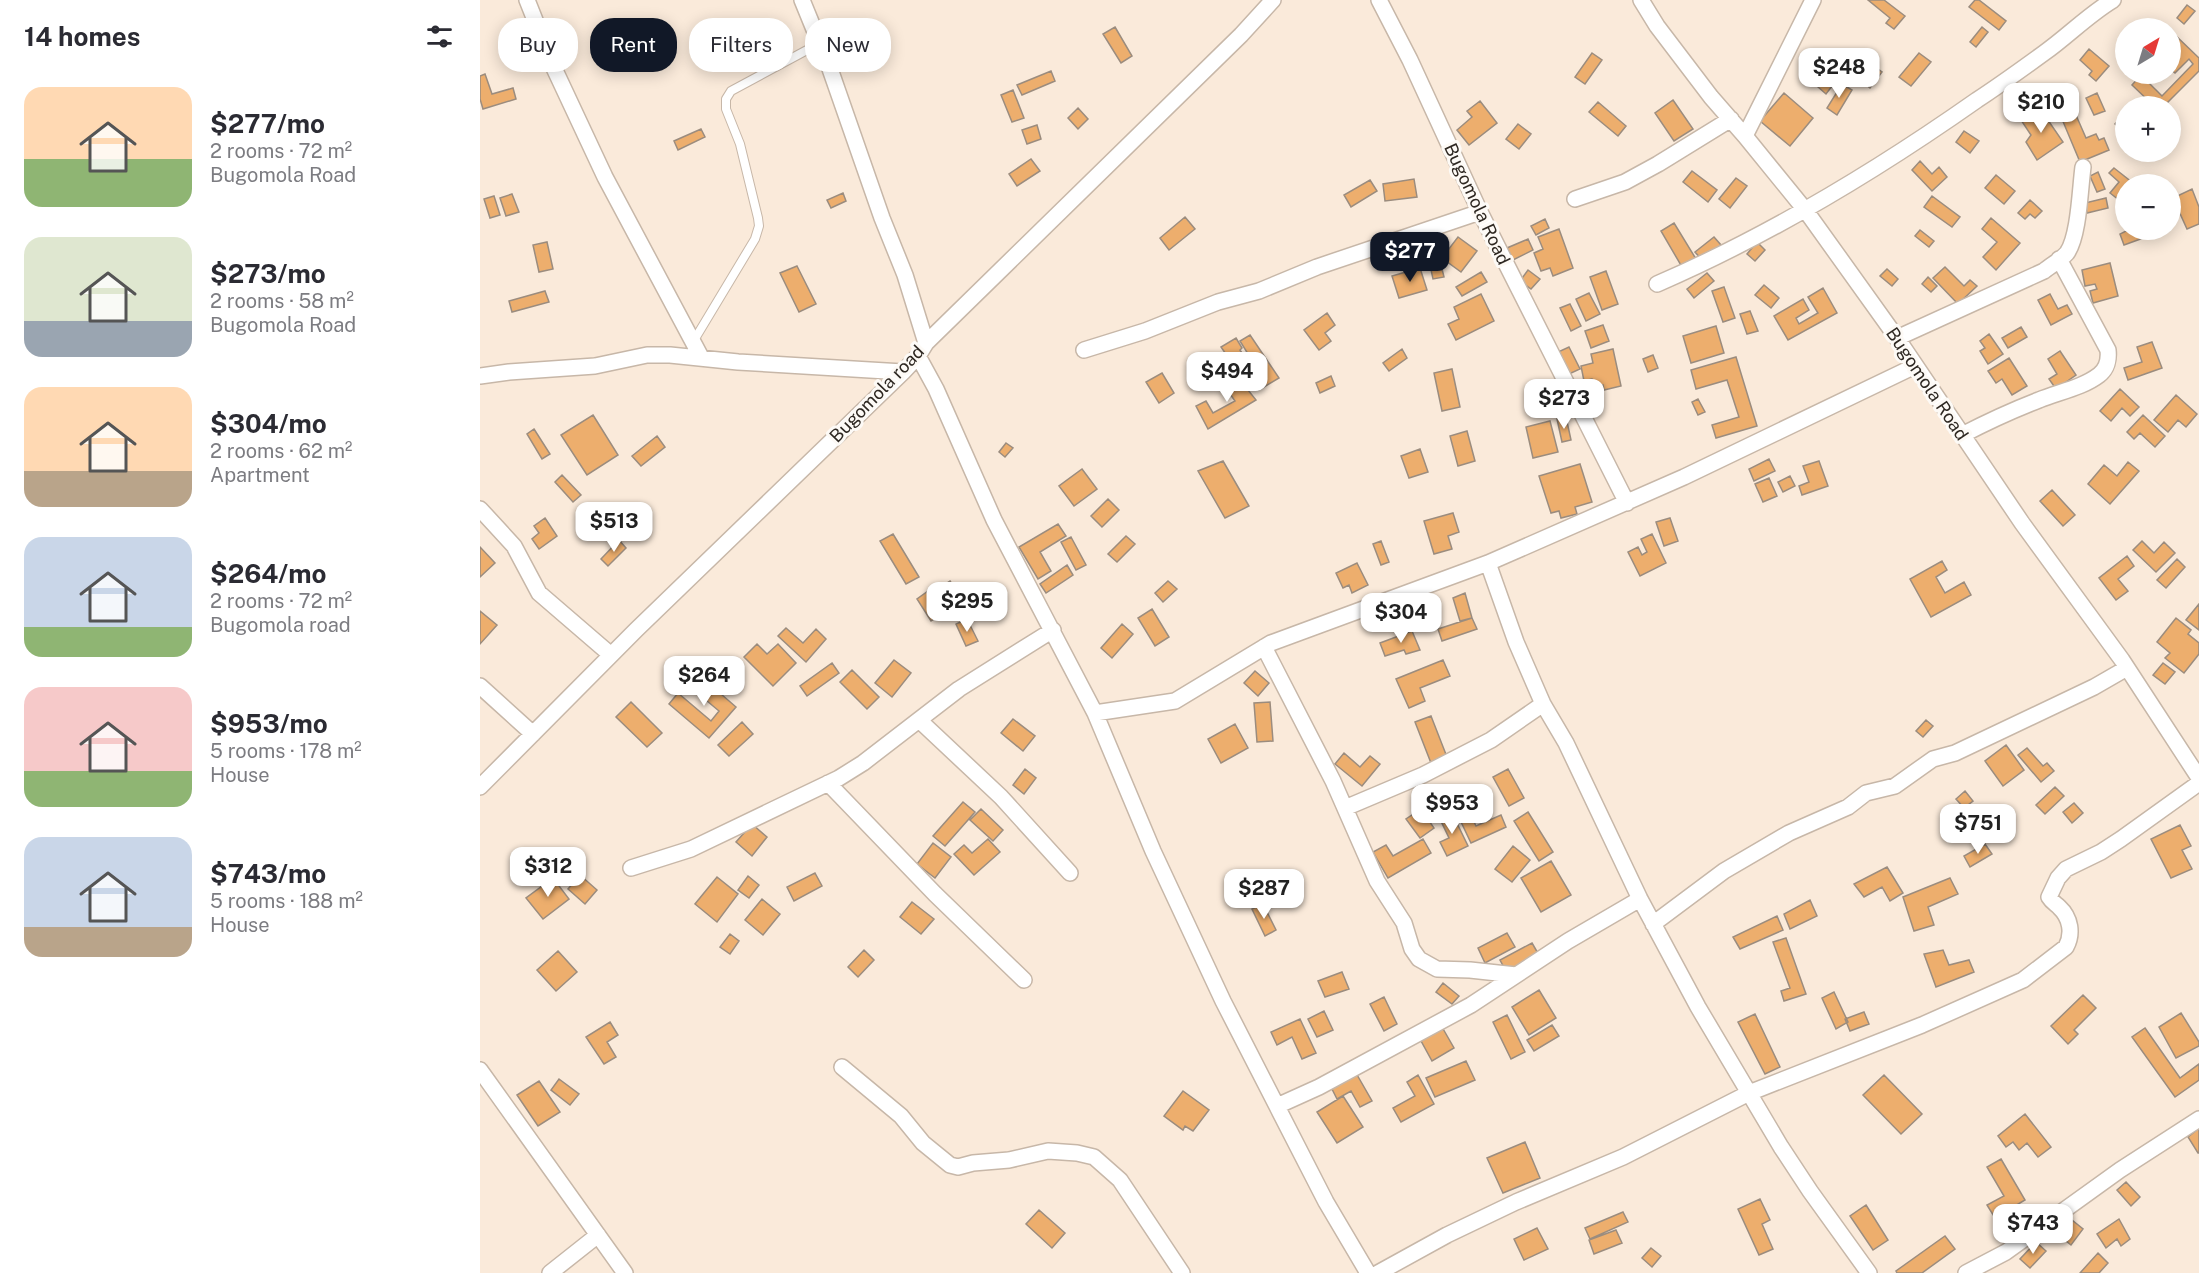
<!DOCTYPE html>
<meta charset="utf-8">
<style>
:root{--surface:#fff;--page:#f7f7f7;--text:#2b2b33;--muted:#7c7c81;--accent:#111827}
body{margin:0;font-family:"Public Sans",sans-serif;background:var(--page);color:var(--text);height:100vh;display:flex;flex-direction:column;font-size:22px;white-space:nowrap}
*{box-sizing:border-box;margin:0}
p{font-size:20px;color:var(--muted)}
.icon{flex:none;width:33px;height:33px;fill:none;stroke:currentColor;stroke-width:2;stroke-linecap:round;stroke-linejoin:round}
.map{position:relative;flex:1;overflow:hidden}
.details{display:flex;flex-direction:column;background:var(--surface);width:480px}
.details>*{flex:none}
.top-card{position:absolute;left:18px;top:18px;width:570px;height:54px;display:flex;gap:12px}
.needle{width:39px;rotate:38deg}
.fabs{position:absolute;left:1635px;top:18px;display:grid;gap:12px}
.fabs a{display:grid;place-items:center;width:66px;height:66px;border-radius:50%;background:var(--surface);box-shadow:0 3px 15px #0003;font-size:30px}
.price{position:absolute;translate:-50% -51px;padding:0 14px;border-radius:12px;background:#fff;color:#222;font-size:20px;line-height:39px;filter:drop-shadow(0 2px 3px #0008)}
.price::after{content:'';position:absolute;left:50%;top:36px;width:18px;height:14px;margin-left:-9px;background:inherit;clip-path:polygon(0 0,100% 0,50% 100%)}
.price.current{background:var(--accent);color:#fff}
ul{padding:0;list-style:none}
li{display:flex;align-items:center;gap:18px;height:150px;padding:0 24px}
li span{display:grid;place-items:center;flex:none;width:168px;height:120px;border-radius:18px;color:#555}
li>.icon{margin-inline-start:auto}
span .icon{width:72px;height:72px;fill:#fffc;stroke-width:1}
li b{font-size:26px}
h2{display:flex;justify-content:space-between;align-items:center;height:72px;padding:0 24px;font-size:26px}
.chip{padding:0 21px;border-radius:24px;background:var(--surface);box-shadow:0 3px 15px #0003;font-size:21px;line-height:54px}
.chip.current{background:var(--accent);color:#fff}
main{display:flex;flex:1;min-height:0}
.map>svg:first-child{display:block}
.building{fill:#edae6d;stroke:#9b8c7e;stroke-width:1.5}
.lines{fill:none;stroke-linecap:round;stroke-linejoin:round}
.service-casing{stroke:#c7b7a8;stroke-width:10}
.minor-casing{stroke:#c7b7a8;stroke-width:18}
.service{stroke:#fff;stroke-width:8}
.minor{stroke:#fff;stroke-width:15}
.labels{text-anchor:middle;stroke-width:6;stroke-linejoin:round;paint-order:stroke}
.street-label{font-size:18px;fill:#2e2822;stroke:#fdfaf6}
</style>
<main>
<section class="details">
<h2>14 homes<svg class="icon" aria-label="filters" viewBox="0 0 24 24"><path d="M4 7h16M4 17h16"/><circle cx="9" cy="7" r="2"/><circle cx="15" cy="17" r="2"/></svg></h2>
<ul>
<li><span style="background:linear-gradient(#ffd9b3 60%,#8fb573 0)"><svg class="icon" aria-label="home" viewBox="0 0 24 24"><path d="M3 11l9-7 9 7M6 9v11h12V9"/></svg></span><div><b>$277/mo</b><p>2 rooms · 72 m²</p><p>Bugomola Road</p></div></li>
<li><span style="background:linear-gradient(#dfe7d0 70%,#9aa5b1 0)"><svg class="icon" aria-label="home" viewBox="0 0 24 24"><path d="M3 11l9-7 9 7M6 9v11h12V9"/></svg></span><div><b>$273/mo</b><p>2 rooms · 58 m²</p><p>Bugomola Road</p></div></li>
<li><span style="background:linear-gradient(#ffd9b3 70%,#b9a48a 0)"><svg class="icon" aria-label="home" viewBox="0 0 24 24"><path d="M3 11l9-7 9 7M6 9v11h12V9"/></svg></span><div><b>$304/mo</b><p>2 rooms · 62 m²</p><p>Apartment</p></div></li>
<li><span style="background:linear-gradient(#c9d6e8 75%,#8fb573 0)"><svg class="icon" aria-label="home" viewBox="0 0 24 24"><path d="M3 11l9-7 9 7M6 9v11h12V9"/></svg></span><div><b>$264/mo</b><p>2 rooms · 72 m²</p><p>Bugomola road</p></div></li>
<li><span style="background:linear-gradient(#f6c9c9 70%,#8fb573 0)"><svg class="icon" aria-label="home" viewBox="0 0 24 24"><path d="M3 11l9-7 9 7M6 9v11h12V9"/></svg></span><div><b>$953/mo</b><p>5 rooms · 178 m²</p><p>House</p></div></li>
<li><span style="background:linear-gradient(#c9d6e8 75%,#b9a48a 0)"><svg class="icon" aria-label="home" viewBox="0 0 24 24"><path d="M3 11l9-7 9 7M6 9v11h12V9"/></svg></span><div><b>$743/mo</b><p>5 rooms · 188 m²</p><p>House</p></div></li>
</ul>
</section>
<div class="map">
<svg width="1719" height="1273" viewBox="0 0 1719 1273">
<rect width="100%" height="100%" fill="#faeada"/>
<path class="building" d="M1388,0H1404L1425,16L1414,29L1406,23L1410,18Z
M1495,0H1499L1526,21L1519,30L1489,7Z
M1707,5L1715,11L1704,24L1697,18Z
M635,27L652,56L641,63L623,34Z
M1502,27L1508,32L1496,47L1490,42Z
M1693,33L1719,58V71L1684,106H1674L1652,85L1661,75L1682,96L1713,64L1709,59L1695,73L1690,69V35Z
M1609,49L1629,66L1616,81L1609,75L1612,71L1600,60Z
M1112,53L1122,60L1105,84L1095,77Z
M1439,53L1451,62L1431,86L1419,77Z
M1375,60L1387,69L1391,64L1402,72L1390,88L1367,70Z
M1351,70L1359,77L1346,94L1338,87Z
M571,71L575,81L542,95L537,85Z
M5,74L12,94L33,88L36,99L3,109L0,99V76Z
M1362,84L1372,90L1357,115L1347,108Z
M533,90L544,118L532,122L521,95Z
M1304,93L1333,118L1310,146L1280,121Z
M1617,93L1625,111L1614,115L1606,98Z
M1193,100L1213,129L1194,141L1175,113Z
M1000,101L1017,123L989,145L977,130L992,117L987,111Z
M1118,102L1146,126L1138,136L1109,112Z
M1592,106L1606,138L1616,134L1619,140L1624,138L1629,150L1600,162L1579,112Z
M1559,107L1583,142L1557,160L1546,142L1551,135L1541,120Z
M598,108L608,119L598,129L588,118Z
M1646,112V133L1635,124Z
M1038,124L1051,134L1039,149L1026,139Z
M557,125L561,139L547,144L542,130Z
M221,129L225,137L198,150L194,141Z
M1484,131L1499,141L1490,153L1476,142Z
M551,159L560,171L537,186L529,174Z
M1440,161L1452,174L1459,167L1467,177L1452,191L1432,170Z
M1634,168L1653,183L1646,184V193L1639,200L1630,193L1639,182L1629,173Z
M1212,171L1237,190L1228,202L1203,182Z
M1618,172L1625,189L1617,192L1610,176Z
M1516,175L1535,191L1524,204L1505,188Z
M1256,178L1267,186L1250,208L1239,199Z
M934,179L937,197L905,201L903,184Z
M890,180L897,191L871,207L864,195Z
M1712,189L1719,207V224L1707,229L1693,198Z
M363,193L366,201L351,208L347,200Z
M32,194L39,212L26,216L20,198Z
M14,196L20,215L10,218L4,199Z
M1452,196L1480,217L1472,227L1444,207Z
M1626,198L1628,208L1607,213L1605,203Z
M1550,200L1562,211L1555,218L1550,214L1545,219L1538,213Z
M705,217L715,229L689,250L680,238Z
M1511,218L1540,243L1516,270L1503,257L1517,242L1502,229Z
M1065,219L1069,228L1056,235L1051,226Z
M1194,223L1216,259L1202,267L1181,231Z
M1079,229L1093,268L1073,276L1070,268L1061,271L1054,253L1063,249L1058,237Z
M1440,230L1454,241L1449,247L1435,236Z
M1648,230H1663L1666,237L1644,245L1640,234Z
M978,237L997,251L981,272L962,258Z
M1234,237L1241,245L1222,260L1215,252Z
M1048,239L1053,250L1033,260L1027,248Z
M67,242L73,269L59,272L53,245Z
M1277,242L1285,250L1275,261L1267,254Z
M958,253L964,277L953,279L948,256Z
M1630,263L1638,296L1613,303L1610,291L1617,289L1615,284L1605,286L1602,270Z
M317,266L336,304L319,312L300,273Z
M1465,267L1484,286L1490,280L1497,286L1478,304L1453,278Z
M940,268L947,290L919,298L912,276Z
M1407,269L1418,279L1412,286L1400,276Z
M1048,270L1060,279L1051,289L1040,281Z
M1126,271L1138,304L1122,310L1110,277Z
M1001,272L1007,282L982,296L976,287Z
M1227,273L1234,281L1214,298L1207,289Z
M1448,277L1457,286L1451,292L1442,284Z
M1284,285L1299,298L1291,308L1275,295Z
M1244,287L1255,318L1243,322L1232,291Z
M1343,288L1357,313L1308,340L1294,316L1323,299L1329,310L1316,318L1319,324L1338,313L1328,297Z
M65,291L69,302L32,312L29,301Z
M1109,293L1120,314L1106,321L1096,299Z
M1001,294L1014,321L976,340L968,324L979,319L974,307Z
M1570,294L1578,309L1587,305L1592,314L1571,325L1558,300Z
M1090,304L1101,326L1091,331L1080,308Z
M1270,311L1278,331L1267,334L1260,314Z
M847,313L855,325L845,333L851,341L839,350L824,330Z
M1123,325L1129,341L1111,348L1105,331Z
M1236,326L1244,353L1211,363L1203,336Z
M1541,327L1547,337L1528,348L1522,338Z
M1509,334L1523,354L1508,364L1500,351L1505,348L1500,341Z
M770,335L799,378L779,390L773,381L781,375L760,341Z
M756,338L762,348L760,350L775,374L765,382L741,347Z
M1672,342L1682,368L1648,380L1644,368L1662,362L1657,347Z
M1089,347L1100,369L1089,374L1078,352Z
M922,349L927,358L909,371L903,363Z
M1133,349L1141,386L1124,390L1123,385L1114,387L1112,379L1104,381L1101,366L1113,363L1111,354Z
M1580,351L1596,375L1576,389L1569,379L1577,374L1568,359Z
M1173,355L1178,368L1168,372L1163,359Z
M1256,357L1277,426L1236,438L1232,425L1259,417L1247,380L1216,389L1211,370Z
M1529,358L1547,386L1532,395L1522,379L1516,383L1508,371Z
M972,369L980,407L962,411L954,373Z
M682,373L694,393L679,403L666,382Z
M756,375L776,400L728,429L716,406L726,401L733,413L755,401L743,384Z
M851,376L855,386L840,393L836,383Z
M1070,383L1074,395L1058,399L1054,388Z
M1640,389L1659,407L1650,416L1642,408L1631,421L1620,411Z
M1696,395L1717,414L1706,427L1698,420L1688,432L1674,420Z
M1218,399L1225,412L1218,415L1212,402Z
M113,415L138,455L107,475L81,435Z
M1663,415L1685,436L1675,447L1660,433L1654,439L1647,432Z
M1086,417L1091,440L1082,442L1077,419Z
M1070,421L1078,452L1053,458L1046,427Z
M54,429L70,454L62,459L47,434Z
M987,431L995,461L978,466L970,436Z
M177,436L185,447L161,466L152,456Z
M526,443L533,448L525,457L519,452Z
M940,449L948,472L929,478L921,456Z
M1289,459L1295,471L1274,481L1269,469Z
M743,461L769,506L745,518L718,471Z
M1339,461L1348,486L1322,495L1319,486L1329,482L1323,466Z
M1648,462L1659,471L1630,504L1608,484L1624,465L1637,476Z
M1100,464L1112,502L1095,507L1097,514L1081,518L1079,511L1071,513L1059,476Z
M602,469L617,489L594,506L579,486Z
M82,475L101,495L93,502L75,482Z
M1310,476L1315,486L1303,492L1298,482Z
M1289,478L1297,496L1283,502L1275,484Z
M1572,490L1595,515L1583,526L1560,501Z
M628,499L639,510L622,527L611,516Z
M973,513L979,532L968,536L972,549L954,554L944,521Z
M65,518L77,536L59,549L52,539L59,533L54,526Z
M1190,518L1198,541L1184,546L1176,522Z
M578,524L586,536L560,552L571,571L558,579L539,547Z
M413,534L439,577L426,584L400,541Z
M1172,534L1186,563L1160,576L1148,552L1158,547L1162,555L1167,552L1161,539Z
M646,536L655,544L637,562L628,554Z
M591,537L606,565L596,570L581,542Z
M139,540L146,548L128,566L121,559Z
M901,541L909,562L901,565L893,544Z
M1662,541L1674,553L1684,542L1695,553L1676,572L1653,550Z
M0,547L15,563L0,577Z
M1647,556L1654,566L1638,579L1648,591L1636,600L1619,578Z
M1697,559L1705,567L1686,588L1677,580Z
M1462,561L1467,570L1456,577L1465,593L1484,582L1491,595L1451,617L1430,579Z
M877,563L888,585L872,593L869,585L863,588L856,573Z
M587,565L593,575L566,593L560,584Z
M470,581L485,604L473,612L458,589Z
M688,581L697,589L683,602L675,593Z
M448,591L463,613L451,621L437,599Z
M985,593L992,618L980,621L973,598Z
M1719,604V630L1706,620Z
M672,609L689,637L675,646L658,618Z
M0,611L17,625L0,644Z
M992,618L997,629L962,641L958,629Z
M1696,618L1711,630L1708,634L1719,643V654L1704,673L1685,658L1690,653L1677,642Z
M487,619L498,641L486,646L476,624Z
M642,624L653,634L632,658L621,648Z
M306,628L323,643L336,629L346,639L326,662L298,636Z
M932,631L940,650L926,654L924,650L905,656L900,643Z
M277,644L287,654L298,644L316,663L293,686L264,657Z
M414,660L431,673L412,697L395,683Z
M963,660L970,676L940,688L945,701L929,708L916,679Z
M352,663L359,673L327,696L320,686Z
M1683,663L1695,672L1685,684L1673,675Z
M372,670L399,697L387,709L360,682Z
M775,671L789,683L778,696L764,683Z
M218,674L256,707L229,738L189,704L198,693L231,721L239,711L208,685Z
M151,702L182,733L167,747L136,717Z
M790,702L793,741L777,742L774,703Z
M951,716L967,757L951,763L935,722Z
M533,719L555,736L543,751L521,733Z
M1446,720L1453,726L1443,737L1436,731Z
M262,722L273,734L249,756L238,745Z
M755,724L768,748L741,763L728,739Z
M1526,745L1544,770L1523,786L1505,761Z
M1547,748L1563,766L1567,763L1574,771L1561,782L1538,755Z
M864,753L880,767L890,756L900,764L882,786L855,764Z
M545,769L556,778L544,794L533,785Z
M1028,769L1044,798L1029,806L1013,777Z
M1575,787L1584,796L1565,814L1556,805Z
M1485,791L1493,801L1484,808L1476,799Z
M483,802L495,812L465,846L453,836Z
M985,802L996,826L1021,815L1026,827L991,843L974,807Z
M1594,803L1603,813L1592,823L1583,812Z
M501,809L523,830L513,841L490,820Z
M941,809L954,828L940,838L926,819Z
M971,811L988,846L967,856L960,842L969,838L959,817Z
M1048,812L1073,852L1059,861L1034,821Z
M272,824L287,837L272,856L256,842Z
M1700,825L1711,846L1702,850L1712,869L1691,878L1671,839Z
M508,839L520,852L494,875L474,854L484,845L492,853Z
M943,839L951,853L908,878L893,852L906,845L913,856Z
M453,843L471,857L455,878L437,864Z
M1505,844L1512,854L1490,867L1484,856Z
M1033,846L1050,860L1032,882L1015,869Z
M1071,861L1091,895L1061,912L1041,878Z
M1407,867L1423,893L1410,901L1402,887L1384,897L1374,884Z
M335,873L342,886L314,901L307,887Z
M100,875L117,890L105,904L88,889Z
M268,876L279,885L269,898L258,890Z
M237,877L258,894L237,922L215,904Z
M73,878L89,899L63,919L46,898Z
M1470,878L1478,894L1448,907L1454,925L1434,931L1423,897Z
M282,899L300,914L283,935L265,920Z
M1330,900L1337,916L1310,929L1304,914Z
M432,902L454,919L441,934L420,917Z
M783,904L796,930L785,936L772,909Z
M1297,916L1303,930L1260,949L1253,937Z
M1027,933L1035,947L1005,963L998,948Z
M250,934L259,941L250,954L240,947Z
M1306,938L1326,994L1304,1001L1301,991L1310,988L1293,942Z
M1052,943L1059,955L1027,973L1020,960Z
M384,950L394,960L378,977L368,967Z
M1463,950L1469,965L1489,960L1494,972L1456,987L1444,954Z
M78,951L97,972L76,991L57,970Z
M862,972L869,989L845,997L838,981Z
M963,983L979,996L972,1004L956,992Z
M1059,990L1076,1018L1049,1035L1032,1007Z
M1354,992L1368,1022L1356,1029L1342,998Z
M1603,995L1616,1008L1594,1030L1598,1034L1588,1044L1571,1026Z
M904,997L917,1024L904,1031L890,1004Z
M844,1011L853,1030L837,1037L828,1019Z
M1384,1012L1389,1024L1370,1031L1365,1019Z
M1701,1013L1719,1042V1046L1696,1058L1679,1027Z
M1275,1014L1300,1067L1285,1074L1258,1022Z
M1027,1015L1045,1052L1031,1059L1013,1022Z
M820,1019L836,1053L822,1059L812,1037L797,1045L791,1032Z
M130,1022L138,1035L127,1042L136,1057L124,1064L106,1037Z
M1072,1025L1079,1036L1054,1051L1047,1040Z
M962,1027L974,1048L952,1061L940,1039Z
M1665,1028L1700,1078L1719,1064V1080L1695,1097L1652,1037Z
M986,1061L995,1080L955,1097L946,1078Z
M876,1073L892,1101L880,1107L871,1091L857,1099L851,1087Z
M938,1075L954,1104L921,1122L913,1108L935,1096L927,1082Z
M1404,1075L1442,1114L1421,1134L1383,1095Z
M79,1079L99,1094L90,1105L71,1090Z
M59,1081L80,1112L58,1126L37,1095Z
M703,1091L729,1110L713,1131L705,1126L703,1130L684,1116Z
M863,1096L883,1127L857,1143L837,1112Z
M1545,1114L1571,1147L1558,1157L1547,1143L1539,1150L1533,1142L1526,1147L1518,1136Z
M1719,1128V1153H1718L1708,1137Z
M1045,1142L1060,1178L1023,1193L1007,1158Z
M1521,1159L1545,1200L1515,1218L1507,1205L1524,1196L1507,1167Z
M1646,1182L1660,1197L1651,1206L1637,1190Z
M1280,1199L1290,1220L1282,1224L1293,1249L1279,1255L1258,1209Z
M1386,1205L1408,1240L1393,1250L1370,1216Z
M559,1210L585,1233L572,1248L546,1224Z
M1143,1212L1148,1222L1110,1239L1105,1228Z
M1639,1219L1650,1239L1641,1246L1637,1239L1626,1248L1617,1234Z
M1592,1220L1603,1229L1591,1245L1580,1236Z
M1057,1228L1068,1249L1044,1260L1034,1239Z
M1136,1230L1142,1243L1114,1254L1109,1240Z
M1465,1236L1475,1249L1442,1273H1417L1416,1271Z
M1556,1242L1566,1251L1550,1268L1540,1259Z
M1171,1248L1181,1256L1172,1267L1162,1258Z
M1618,1253L1628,1263L1619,1273H1600Z"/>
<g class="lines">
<defs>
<path id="service" d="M213,342L275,239L279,226L278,218L260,144L246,109V99L251,91L340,43"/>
<path id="minor" d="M47,0L74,68L125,177L221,357
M322,0L349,66L402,218L425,275L446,343
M899,0L930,60L1000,212L1147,503
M1161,0L1177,26L1231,97L1265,136L1326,211L1417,338L1542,523L1642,660L1719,778
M1265,136L1333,0
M1095,199L1145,182L1178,164L1251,119
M1177,284C1290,235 1396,171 1497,100C1520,85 1542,69 1564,53C1588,36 1608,15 1633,0
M1417,338L1564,271C1571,265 1581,260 1587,253C1599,236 1600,189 1603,167
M604,350L665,331L738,302L779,291L837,267L1000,212
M438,356L456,389L514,520L615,713L673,851L743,1001L846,1202L888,1273
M0,376L29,372L115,366L167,355H190L258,362L423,372
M1482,435C1507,422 1533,410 1559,400C1578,392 1602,388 1619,375C1627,369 1629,359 1628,350L1579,259
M0,509L34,546L59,593L131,655
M1008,563L1036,642L1063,704L1086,743L1160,899L1218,1007L1301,1147L1330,1191L1389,1273
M784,647L853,781L897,881L924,923L932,949L939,959L957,969L990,970L1036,975
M0,686L53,734
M615,713L695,701L791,643L1008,563L1204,477L1435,366
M439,720L521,797L590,873
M348,783L455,894L544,980
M0,787L156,630L423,372L438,356L446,343L761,35L793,0
M865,808L943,775L1011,740L1063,704
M151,868L211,849L359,778L383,763L479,689L573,630
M1173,924L1244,871L1309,833L1368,807L1386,793L1415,786L1453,759L1475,753L1614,687L1647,668
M362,1067L421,1116L443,1143L470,1165L478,1167L493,1163L529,1160L568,1151L597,1153L614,1157L640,1180L702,1273
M0,1070L145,1273
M797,1106L839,1087L991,1005L1088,941L1160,899
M70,1273L118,1235
M898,1273L967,1235L1036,1202L1143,1157L1269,1093L1442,1025L1543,980L1586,947C1593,934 1591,918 1579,907C1576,904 1572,902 1569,897L1578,878L1586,869L1621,852L1641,839L1719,783
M1486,1273L1526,1252L1640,1170L1719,1119"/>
</defs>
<use href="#service" class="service-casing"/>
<use href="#minor" class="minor-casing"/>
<use href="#service" class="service"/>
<use href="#minor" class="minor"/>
</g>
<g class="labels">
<g class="street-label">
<text transform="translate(997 204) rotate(65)" y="6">Bugomola Road</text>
<text transform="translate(1447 384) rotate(56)" y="6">Bugomola Road</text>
<text transform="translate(397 394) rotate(-46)" y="6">Bugomola road</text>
</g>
</g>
</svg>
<div class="fabs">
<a><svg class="needle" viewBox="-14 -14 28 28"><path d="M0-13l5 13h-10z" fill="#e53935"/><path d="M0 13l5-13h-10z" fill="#7c7c81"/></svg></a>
<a>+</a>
<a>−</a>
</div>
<b class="price" style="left:1359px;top:99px">$248</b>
<b class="price" style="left:1561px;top:134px">$210</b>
<b class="price current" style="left:930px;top:283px">$277</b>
<b class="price" style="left:747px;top:403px">$494</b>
<b class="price" style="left:1084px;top:430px">$273</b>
<b class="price" style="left:134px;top:553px">$513</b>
<b class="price" style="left:487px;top:633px">$295</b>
<b class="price" style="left:921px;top:644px">$304</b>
<b class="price" style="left:224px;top:707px">$264</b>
<b class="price" style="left:972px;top:835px">$953</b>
<b class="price" style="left:1498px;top:855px">$751</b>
<b class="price" style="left:68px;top:898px">$312</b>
<b class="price" style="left:784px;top:920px">$287</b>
<b class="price" style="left:1553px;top:1255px">$743</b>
<div class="top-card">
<a class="chip">Buy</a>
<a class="chip current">Rent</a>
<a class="chip">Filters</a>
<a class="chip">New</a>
</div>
</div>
</main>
